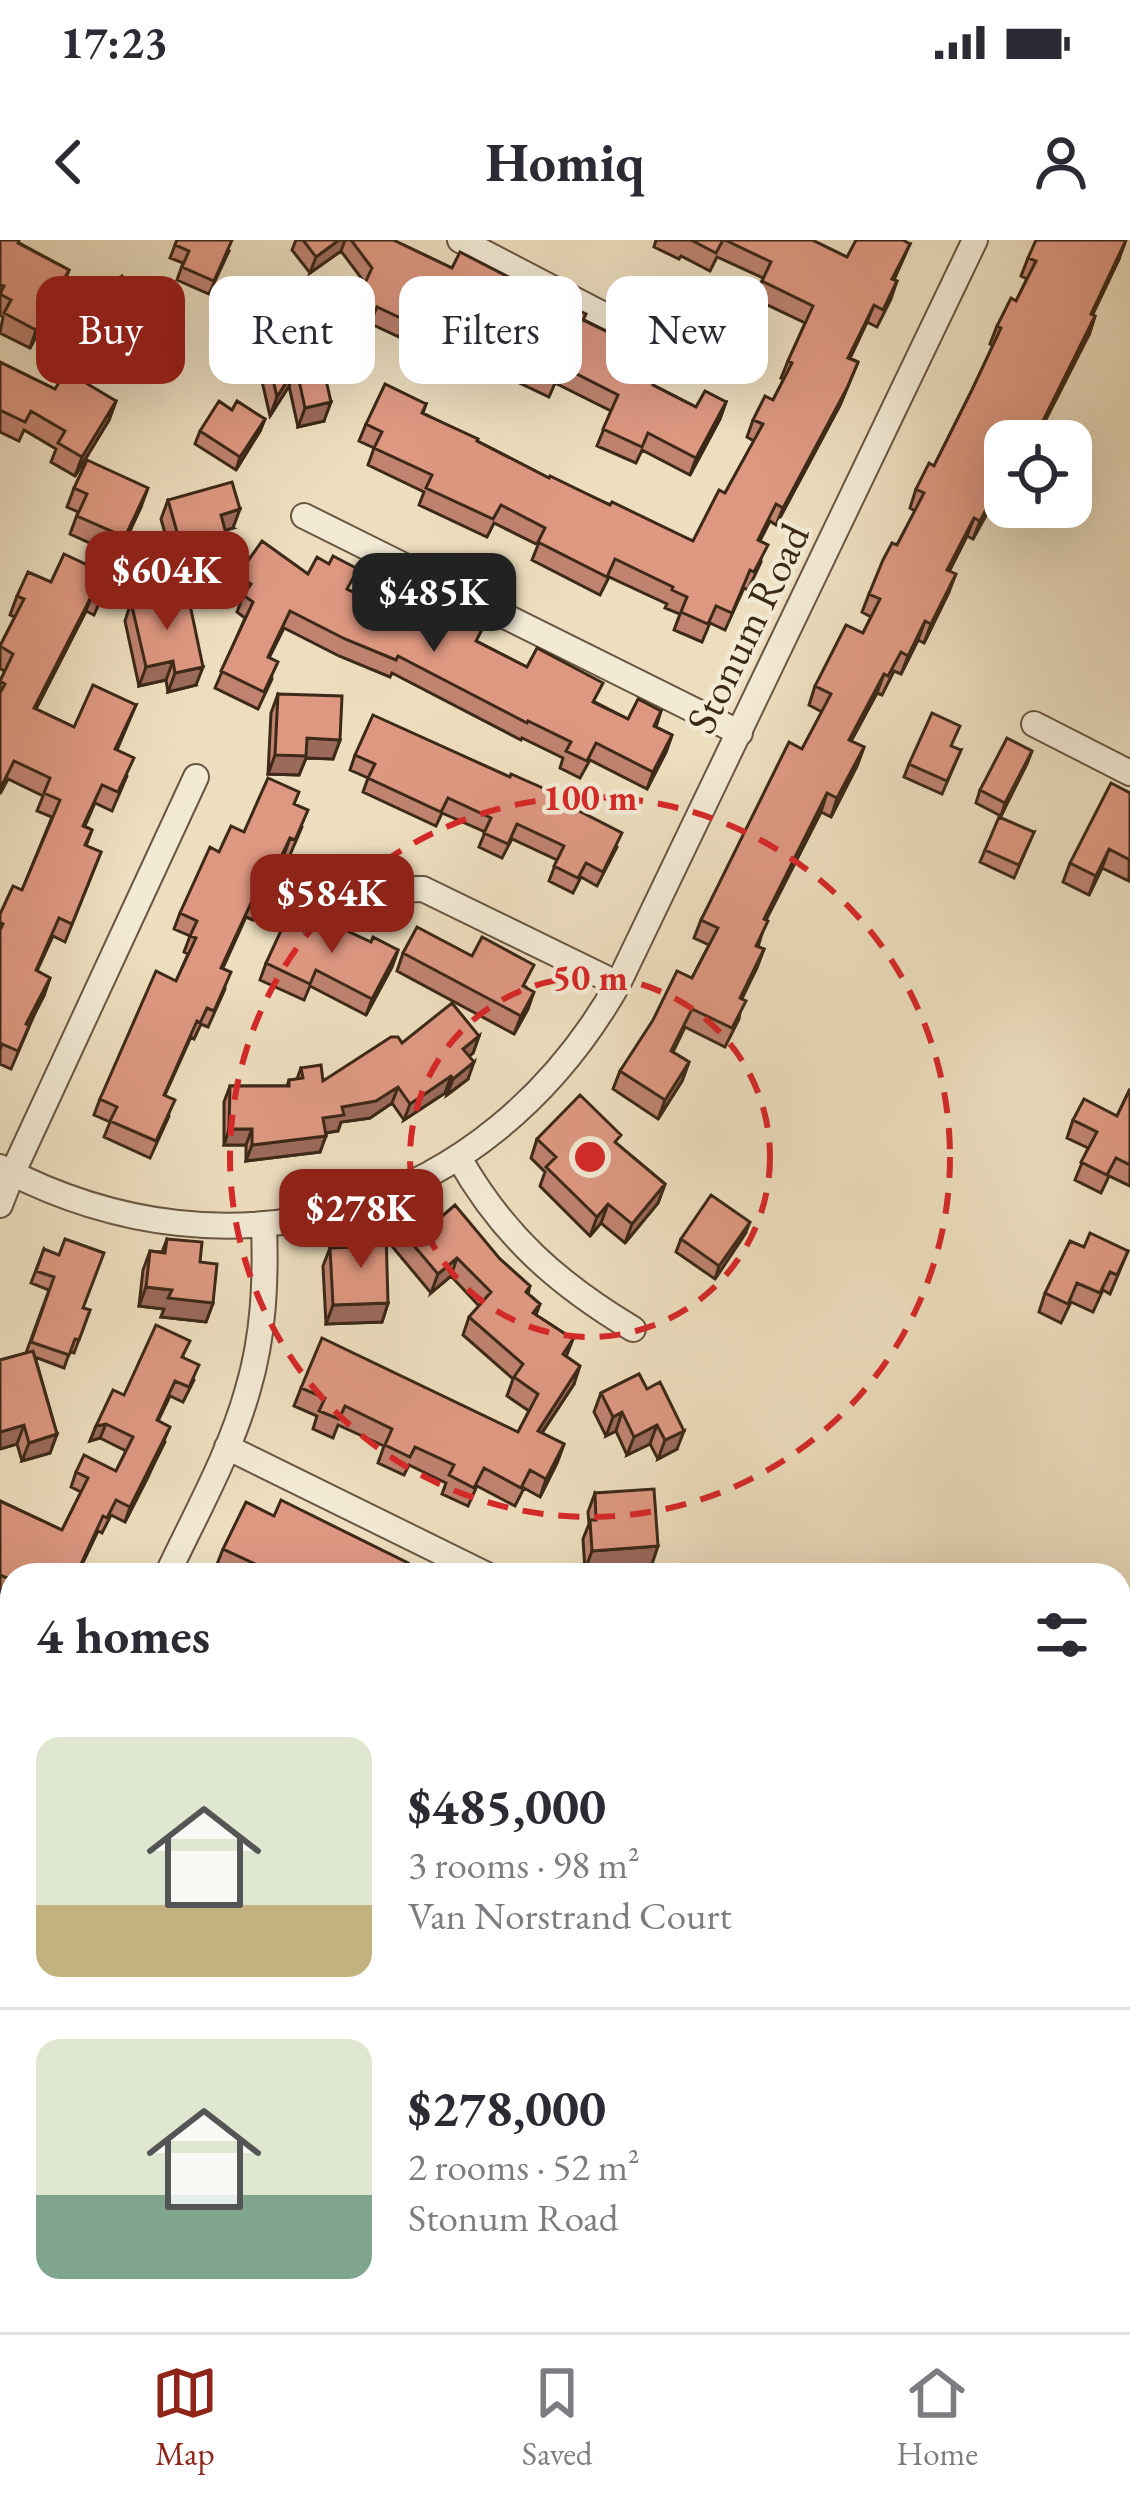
<!DOCTYPE html>
<meta charset="utf-8">
<style>
:root{--surface:#fff;--page:#f2f2f3;--text:#2b2b33;--muted:#7c7c81;--line:#e1e1e2;--accent:#8f2418}
body{margin:0;font-family:"EB Garamond",serif;background:var(--page);color:var(--text);height:100vh;display:flex;flex-direction:column;font-size:45px;white-space:nowrap}
*{box-sizing:border-box;margin:0}
p{font-size:39px;color:var(--muted)}
.icon{flex:none;width:66px;height:66px;fill:none;stroke:currentColor;stroke-width:2;stroke-linecap:round;stroke-linejoin:round}
.map{position:relative;flex:1;overflow:hidden}
.sheet{position:absolute;left:0px;top:1323px;width:1131px;height:771px;display:flex;flex-direction:column;background:var(--surface);border-radius:36px 36px 0 0;box-shadow:0 12px 48px #0002}
.sheet>*{flex:none}
.guide{position:absolute;left:36px;top:36px;width:1059px;height:108px;display:flex;gap:24px}
.controls{position:absolute;left:984px;top:180px;display:grid;gap:24px}
.controls a{display:grid;place-items:center;width:108px;height:108px;border-radius:24px;background:var(--surface);box-shadow:0 12px 48px #0002;font-size:60px}
.price{position:absolute;translate:-50% -102px;padding:0 27px;border-radius:24px;background:var(--accent);color:#fff;font-size:39px;line-height:78px;filter:drop-shadow(0 3px 6px #0008)}
.price::after{content:'';position:absolute;left:50%;top:72px;width:36px;height:27px;margin-left:-18px;background:inherit;clip-path:polygon(0 0,100% 0,50% 100%)}
.price.current{background:#222;color:#fff}
ul{padding:0;list-style:none}
li{display:flex;align-items:center;gap:36px;height:300px;padding:0 36px}
li+li{border-top:3px solid var(--line)}
li span{display:grid;place-items:center;flex:none;width:336px;height:240px;border-radius:24px;color:#555}
li>.icon{margin-inline-start:auto}
span .icon{width:144px;height:144px;fill:#fffc;stroke-width:1}
li b{font-size:51px}
h2{display:flex;justify-content:space-between;align-items:center;height:144px;padding:0 36px;font-size:51px}
.tag{padding:0 42px;border-radius:24px;background:var(--surface);box-shadow:0 12px 48px #0002;font-size:42px;line-height:108px}
.tag.current{background:var(--accent);color:#fff}
.status{display:flex;justify-content:space-between;align-items:center;height:84px;padding:0 60px;background:var(--surface);direction:ltr}
.status svg{height:33px;fill:currentColor}
header{display:flex;justify-content:space-between;align-items:center;height:156px;padding:0 36px;background:var(--surface);font-size:54px;font-weight:700}
.tabs{display:flex;justify-content:space-around;align-items:center;height:168px;border-top:3px solid var(--line);background:var(--surface);font-size:33px;color:var(--muted)}
.tabs a{display:grid;justify-items:center;gap:6px}
.tabs .current{color:var(--accent)}
.map>svg:first-child{display:block}
.lines{fill:none;stroke-linecap:round;stroke-linejoin:round}
.minor-casing{stroke:#695642;stroke-width:28}
.minor{stroke:#f3ead5;stroke-width:24}
.wall{fill:#bf8370;stroke:#3d2918;stroke-width:3}
.shaded-wall{fill:#9b6a5b;stroke:#3d2918;stroke-width:3}
.building{fill:#de9882;stroke:#3d2918;stroke-width:3}
.ring{fill:none;stroke:#d62828;stroke-width:6;stroke-dasharray:21 15}
.labels{text-anchor:middle;stroke-width:9;stroke-linejoin:round;paint-order:stroke}
.street-label{font-size:42px;fill:#3d2918;stroke:#f3ead5}
.centre{fill:#d62828;stroke:#f3ead5;stroke-width:6}
.ring-label{font-size:36px;text-anchor:middle;font-weight:bold;fill:#d62828;stroke:#f3ead5;stroke-width:9;stroke-linejoin:round;paint-order:stroke}
</style>
<div class="status"><b>17:23</b><svg viewBox="0 0 49 12"><path d="M0 12V9h3v3zM5 12V6h3v6zM10 12V3h3v9zM15 12V0h3v12zM26 1h20v11H26zM47 4h2v5h-2z"/></svg></div>
<header><svg class="icon" aria-label="back" viewBox="0 0 24 24"><path d="M15 5l-7 7 7 7"/></svg>Homiq<svg class="icon" aria-label="person" viewBox="0 0 24 24"><circle cx="12" cy="8" r="4"/><path d="M4 21q1-7 8-7t8 7"/></svg></header>
<div class="map">
<svg width="1130" height="2092" viewBox="0 0 1130 2092">
<rect width="100%" height="100%" fill="#eddebf"/>
<filter id="stains"><feTurbulence type="fractalNoise" baseFrequency=".00167" numOctaves="4"/><feColorMatrix values="0 0 0 0 .2 0 0 0 0 .09 0 0 0 0 .02 0 0 0 .5 -.17"/></filter>
<radialGradient id="worn" r=".72"><stop offset=".6" stop-color="#630" stop-opacity="0"/><stop offset="1" stop-color="#630" stop-opacity=".3"/></radialGradient>
<g class="lines">
<defs>
<path id="minor" d="M460,0L694,122
M304,276L740,493
M1034,484L1130,533
M365,650L423,649L618,744
M459,918C503,996 558,1044 633,1089
M0,927C235,1051 488,973 618,744L975,0
M0,965L12,934L196,537
M227,1207L487,1335
M167,1335C195,1275 230,1214 248,1149C264,1095 266,1040 264,984
M0,1415L12,1421
M0,1638L12,1614
M0,1889L12,1895
M1119,1956L1130,1962
M632,2082L672,2092
M220,2092L225,2082
M531,2092L536,2082"/>
</defs>
<use href="#minor" class="minor-casing"/>
<use href="#minor" class="minor"/>
</g>
<path class="wall" d="M0,0L19,3L69,30L62,47L30,108L0,93L3,77L0,75Z
M177,0L229,11L209,54L177,40L183,23L170,18Z
M296,0H393L452,28L584,80L620,98L616,109L655,146L696,167L726,162L720,179L690,235L642,210L636,223L597,206L611,171L555,143L549,157L507,137L509,130L453,104L451,107L405,83L399,97L371,84L365,97L346,88L365,43L341,11L310,33L292,10Z
M656,0H812L847,17L910,4L894,40L897,41L891,59L877,87L867,82L850,118L858,122L840,165L776,285L770,281L760,301L761,322L748,350L744,348L725,390L710,383L702,402L674,390L680,374L665,368L667,364L609,337L600,355L532,320L538,305L494,283L487,297L419,265L424,252L368,225L374,208L359,201L366,184L426,164L423,173L549,238L693,301L725,253L754,201L747,197L753,180L773,160L784,139L781,138L788,121L805,83L755,59L763,38L717,17L710,31L681,16L679,19L654,7Z
M1028,18L1119,19L1092,75L1095,76L1089,95L1005,201V261L999,273L990,268L973,299L967,296L949,331V352L924,403L918,400L901,434L894,431L882,455L877,453L851,501L864,507L857,526L831,577L821,572L766,680L758,707L764,709L742,759L739,779L725,807L685,787L673,812L689,822L682,841L658,879L613,849L620,831L692,738L709,705L694,698L701,680L802,509L822,472L809,465L815,446L863,393L871,377L862,372L869,354L897,305L915,271L910,268L916,249L934,226L972,150L993,106L990,104L997,86L1016,61L1027,39L1021,36Z
M96,50L131,55L179,86L172,105L135,125L130,115L117,122L89,69Z
M316,97L324,181L298,187L289,146L270,176L259,128L266,109Z
M0,122L55,149L116,161L109,180L75,236L51,222L56,209L24,190L19,201L0,192Z
M232,170L265,179L260,191L236,230L195,204L200,191Z
M74,248L141,267L118,316L70,294L78,272L67,267Z
M168,260L233,288L225,290L227,297L220,316L175,329L161,279Z
M308,334L349,350L385,368L478,402L628,479L661,471L656,487L672,495L666,512L647,549L590,520L580,538L560,528L563,518L522,498L521,500L392,433L390,437L339,416L284,388L269,418L272,439L258,469L215,448L245,378L237,372L242,359L232,352L238,335Z
M111,336L94,375L86,371L36,469L74,487L136,465L117,510L127,536L112,571L95,563L85,586L92,590L86,606L101,612L65,702L53,696L37,731L50,738L11,829L0,824V674L22,650L52,577L37,571L43,556L8,539L0,554V441L5,431L0,429V406L15,377L10,375L17,356L51,342Z
M131,362L196,445L168,452L166,440L139,446L125,381Z
M278,454L340,500L333,519L306,518L299,535L268,534L271,473Z
M961,510L942,554L904,537L909,524Z
M1032,511L1001,576L976,563L980,550Z
M355,515L552,557L617,607L597,646L581,637L573,653L549,641L557,620L512,599L502,618L479,607L485,592L442,573L436,586L363,552L368,538L350,530Z
M1130,553L1129,641L1102,628L1089,655L1063,642L1070,623Z
M295,565L302,587L289,617L284,615L253,680L246,677L223,728L225,749L208,787L201,784L194,799L191,797L165,855L169,876L150,918L104,897L110,882L94,875L100,859L176,741L188,714L184,712L190,696L174,689L180,673L219,612L244,592Z
M1034,592L1014,638L980,622L985,610Z
M303,691L371,702L398,710L392,727L366,775L310,746L304,760L260,740L266,723Z
M403,713L526,747L528,769L514,794L397,731Z
M479,796L473,813L469,816L468,839L447,855L445,853L404,880L392,863L370,878L341,882L338,891L326,893L320,912L246,921V905H224V862L230,846H287L289,840L297,839L301,828L323,841L402,803Z
M1130,849V946L1109,936L1101,953L1075,940L1088,908L1067,898L1073,880L1117,876Z
M537,899L618,905L665,944L658,963L625,1003L601,983L590,996L540,946L545,932L531,918Z
M433,984L500,1019L530,1046L528,1054L540,1064L536,1075L573,1099L566,1117L574,1144L542,1193L564,1204L557,1223L540,1257L524,1248L515,1266L477,1246L468,1266L442,1254L446,1243L409,1225L404,1235L378,1223L384,1206L338,1185L333,1198L313,1189L317,1176L294,1166L301,1148L518,1192L529,1171L507,1156L513,1139L463,1095L469,1077L479,1066L451,1036L431,1053L391,1005L398,987Z
M353,993L388,1063L382,1082L326,1084L323,1026L330,1008L348,1007Z
M745,994L715,1039L676,1012L681,999Z
M167,999L200,1022L213,1063L206,1082L161,1077L164,1069L139,1066L143,1030L150,1011L162,1012Z
M1084,1007L1128,1011L1110,1054L1103,1050L1093,1072L1071,1062L1061,1083L1039,1072L1045,1053Z
M44,1009L83,1068L90,1070L74,1113L70,1111L64,1128L35,1117L57,1194L50,1213L22,1221L17,1204L0,1209V1120L26,1113L49,1050L31,1043Z
M184,1118L194,1140L183,1162L170,1156L158,1181L165,1202L125,1282L111,1275L102,1293L98,1291L77,1335H12V1357L0,1352V1261L62,1290L81,1252L71,1247L76,1232L116,1231L126,1211L100,1198L90,1201L96,1186L124,1155Z
M639,1134L677,1209L658,1219L650,1204L627,1215L616,1191L606,1196L594,1172L601,1153Z
M595,1253L652,1324L585,1330L583,1299L589,1284L588,1272Z
M274,1276L405,1331L414,1335H234L216,1327L223,1309Z
M12,1774V1806L1,1800Z
M0,1919L12,1921V2020L0,2014Z
M1119,1989L1130,1994V2079L1119,2073Z
M915,2082H1084L1083,2084L1098,2092H936Z"/>
<path class="shaded-wall" d="M339,0H345L341,11L310,33L316,17Z
M1126,0L1119,19L1084,93L1091,74Z
M69,30L62,47L30,108L36,90Z
M874,65L867,82L842,135L848,118Z
M1095,76L1089,95L1035,201H1033Z
M179,86L172,105L135,125L142,106Z
M137,97L130,115L117,122L124,103Z
M858,122L840,165L776,285L783,268Z
M296,127L289,146L270,176L277,157Z
M116,161L109,180L75,236L82,217Z
M331,162L324,181L298,187L305,168Z
M726,162L720,179L690,235L696,218Z
M265,179L260,191L236,230L240,217Z
M148,248L141,267L118,316L125,297Z
M996,250L990,268L973,299L980,281Z
M240,269L233,288L214,294L221,275Z
M974,278L967,296L941,348L947,330Z
M227,297L220,316L175,329L182,310Z
M956,334L949,352L924,403L931,384Z
M93,353L86,371L27,486L34,468Z
M925,381L918,400L901,434L908,416Z
M173,421L166,440L139,446L146,427Z
M203,427L196,445L168,452L175,433Z
M884,434L877,453L842,518L849,500Z
M672,495L666,512L647,549L653,532Z
M307,498L340,500L333,519L306,518L299,535L268,534L275,515Z
M864,507L857,526L831,577L837,558Z
M1032,511L1027,524L1001,576L1005,563Z
M827,553L821,572L757,697L764,679Z
M290,598L284,615L253,680L259,664Z
M1109,609L1102,628L1089,655L1096,636Z
M764,709L757,728L733,776L740,758Z
M398,710L392,727L366,775L372,759Z
M50,738L44,756L20,802L26,784Z
M534,752L528,769L514,794L521,776Z
M479,796L473,813L458,825L463,809Z
M474,822L468,839L447,855L453,839Z
M689,822L682,841L658,879L665,860Z
M451,836L445,853L404,880L410,864Z
M398,847L392,863L370,878L341,882L338,891L318,894L323,878L342,867Z
M229,889H252L246,905H224Z
M326,896L320,912L246,921L252,905Z
M665,944L658,963L625,1003L632,984Z
M608,964L601,983L590,996L597,977Z
M750,982L745,994L715,1039L719,1026Z
M457,1018L451,1036L431,1053L438,1034Z
M146,1047L172,1050L213,1063L206,1082L161,1077L164,1069L139,1066Z
M388,1063L382,1082L326,1084L333,1065Z
M580,1126L574,1144L531,1209L538,1191Z
M622,1172L616,1191L606,1196L613,1177Z
M106,1184L100,1198L90,1201L96,1186Z
M24,1185L17,1204L0,1209V1192Z
M657,1185L650,1204L627,1215L634,1197Z
M170,1187L148,1237L125,1282L130,1267Z
M684,1191L677,1209L658,1219L665,1200Z
M57,1194L50,1213L22,1221L29,1203Z
M564,1204L557,1223L540,1257L546,1239Z
M658,1306L652,1324L585,1330L592,1311Z"/>
<path class="building" d="M0,0H19L18,3L69,30L36,90L4,73L11,60L0,54L4,46L0,44Z
M177,0H232L214,41L182,27L189,11L175,5Z
M303,0H339L316,17Z
M351,0H393L452,28L460,12L526,46L522,54L558,71L561,63L586,74L583,80L620,98L614,108L661,129L653,145L696,167L705,151L726,162L696,218L648,193L642,207L603,189L618,155L561,126L555,140L513,120L516,114L459,88L458,90L411,67L405,80L377,67L371,81L352,71L372,28Z
M691,0H723L716,13Z
M725,0H812L847,17L856,0H903L910,4L892,39L897,41L883,70L874,65L848,118L858,122L847,148L783,268L776,264L758,300L768,305L754,332L750,330L732,373L716,366L708,384L681,372L687,357L672,350L673,347L615,319L607,337L538,302L545,288L501,265L493,279L426,248L432,235L374,208L382,192L366,184L385,144L426,164L422,173L478,199L477,201L549,238L550,236L610,265L612,262L693,301L719,250L725,253L763,184L753,180L765,156L773,160L792,123L788,121L813,66L762,41L771,22Z
M1036,0H1126L1091,74L1095,76L1033,201H1005V254L996,250L980,281L974,278L947,330L956,334L931,384L925,381L908,416L901,412L888,436L884,434L849,500L864,507L837,558L827,553L764,679L768,681L756,706L764,709L740,758L746,761L732,788L692,769L671,811L689,822L665,860L620,831L653,780L677,731L692,738L718,688L701,680L789,502L802,509L831,454L815,446L846,385L863,393L880,359L869,354L883,320L892,303L897,305L924,253L916,249L929,223L934,226L972,150L1001,88L997,86L1011,58L1016,61L1036,21L1028,18Z
M122,36L131,55L155,41L179,86L142,106L137,97L124,103L96,50Z
M316,97L331,162L305,168L296,127L277,157L266,109Z
M0,122L55,149L66,131L116,161L82,217L58,203L65,191L31,171L25,182L0,170Z
M219,161L232,170L237,161L265,179L240,217L200,191Z
M87,220L148,248L125,297L77,276L87,254L74,248Z
M232,242L240,269L221,275L227,297L182,310L168,260Z
M262,301L308,334L317,317L329,324L333,316L358,329L347,349L385,368L390,358L405,365L412,349L448,365L485,384L476,401L527,427L537,408L603,443L593,462L628,479L638,459L661,471L654,486L672,495L653,532L596,503L587,521L566,511L571,502L528,481L527,483L398,416L396,420L345,399L290,371L268,417L278,422L264,452L221,431L253,362L243,355L251,344L238,335Z
M64,314L111,336L101,356L93,353L34,468L74,487L93,445L136,465L115,509L134,518L118,552L102,545L83,586L92,590L85,605L101,612L72,684L59,678L36,730L50,738L26,784L29,786L18,811L2,804L0,810V690L3,684L0,682V674L13,646L22,650L60,560L44,553L50,538L14,521L0,549V453L5,444L0,441L13,414L0,406L24,359L17,356L28,332L51,342Z
M165,354L168,364L189,360L203,427L175,433L173,421L146,427L131,362Z
M278,454L342,456L340,500L307,498L306,516L275,515Z
M932,473L960,486L951,506L961,510L947,541L909,524Z
M373,475L510,537L511,534L554,553L552,557L622,593L603,632L586,623L578,638L554,626L564,606L517,584L508,604L484,593L491,578L448,558L441,572L368,538L375,524L355,515Z
M1007,498L1032,511L1005,563L980,550Z
M268,538L299,552L294,564L308,570L295,600L290,598L259,664L252,661L221,728L231,732L214,771L207,768L200,783L197,781L164,855L175,860L156,901L110,881L117,867L100,859L156,731L176,741L196,698L190,696L197,681L180,673L210,607L219,612L231,586L244,592Z
M1111,543L1130,553V620L1109,609L1096,636L1070,623Z
M999,577L1034,592L1019,625L985,610Z
M311,674L371,702L373,697L398,710L372,759L316,730L310,744L266,723L285,682L303,691Z
M417,687L472,716L482,697L534,725L523,746L534,752L521,776L403,713Z
M452,763L479,796L463,809L474,822L453,839L451,836L410,864L398,847L376,861L342,867L344,875L323,878L326,896L252,905V889H229L230,846H289V840L303,838L301,828L321,825L323,841L391,797H398L402,803Z
M1130,849V925L1116,918L1107,935L1081,922L1097,892L1073,880L1084,859L1117,876Z
M580,855L621,895L615,902L665,944L632,984L608,964L597,977L546,927L556,917L537,899Z
M711,955L750,982L719,1026L681,999Z
M455,965L500,1019L530,1046L526,1052L540,1064L533,1073L573,1099L563,1114L580,1126L538,1191L564,1204L546,1239L530,1230L521,1248L484,1228L474,1248L449,1235L454,1225L415,1207L410,1217L385,1205L392,1189L345,1166L339,1179L319,1171L325,1158L301,1148L322,1098L518,1192L538,1154L514,1137L523,1124L469,1077L491,1052L457,1018L438,1034L398,987L420,968L433,984Z
M386,991L388,1063L333,1065L330,1008L353,1007V993Z
M1090,993L1128,1011L1117,1035L1110,1032L1100,1053L1077,1043L1068,1064L1045,1053L1070,1001L1084,1007Z
M65,999L104,1013L83,1068L90,1070L79,1100L75,1099L69,1115L31,1102L54,1037L36,1031L44,1009L59,1015Z
M167,999L202,1002L200,1022L217,1024L213,1063L168,1058L172,1050L146,1047L150,1011L165,1013Z
M156,1085L190,1101L182,1117L199,1125L189,1147L175,1141L157,1180L170,1187L130,1267L116,1260L107,1278L103,1276L76,1335H61L53,1331L51,1335H12V1340L0,1335V1261L62,1290L88,1238L76,1232L84,1215L116,1231L133,1197L106,1184L96,1186L113,1150L124,1155Z
M33,1111L57,1194L29,1203L24,1185L0,1192V1120Z
M639,1134L647,1149L660,1142L684,1191L665,1200L657,1185L634,1197L622,1172L613,1177L601,1153Z
M654,1249L658,1306L592,1311L590,1280H596L595,1253Z
M281,1260L408,1323L404,1330L414,1335H279L223,1309L246,1262L274,1276Z
M0,1477L10,1482L0,1503Z
M2,1915L12,1921V1999L2,1994L6,1987L0,1984V1919Z
M1119,1989L1130,1994V2056L1119,2051Z
M0,2059L12,2065V2082H33L50,2091L56,2082L75,2092H0Z
M100,2082H174L169,2092H95Z
M285,2082H358L353,2092H280Z
M407,2082H482L477,2092H413L405,2087Z
M962,2082H1084L1083,2084L1098,2092H963L958,2090Z"/>
<g class="ring">
<circle cx="590" cy="917" r="180"/>
<circle cx="590" cy="917" r="360"/>
</g>
<g class="labels">
<g class="street-label">
<text transform="translate(747 388) rotate(-64)" y="15">Stonum Road</text>
</g>
</g>
<circle cx="590" cy="917" r="18" class="centre"/>
<g class="ring-label">
<text x="590" y="570">100 m</text>
<text x="590" y="750">50 m</text>
</g>
<rect width="100%" height="100%" filter="url(#stains)"/>
<rect width="100%" height="100%" fill="url(#worn)"/>
</svg>
<div class="controls">
<a><svg class="icon" aria-label="locate" viewBox="0 0 24 24"><circle cx="12" cy="12" r="6"/><path d="M12 2v4M12 18v4M2 12h4M18 12h4"/></svg></a>
</div>
<b class="price" style="left:167px;top:393px">$604K</b>
<b class="price current" style="left:434px;top:415px">$485K</b>
<b class="price" style="left:332px;top:716px">$584K</b>
<b class="price" style="left:361px;top:1031px">$278K</b>
<div class="guide">
<a class="tag current">Buy</a>
<a class="tag">Rent</a>
<a class="tag">Filters</a>
<a class="tag">New</a>
</div>
<section class="sheet">
<h2>4 homes<svg class="icon" aria-label="filters" viewBox="0 0 24 24"><path d="M4 7h16M4 17h16"/><circle cx="9" cy="7" r="2"/><circle cx="15" cy="17" r="2"/></svg></h2>
<ul>
<li><span style="background:linear-gradient(#dfe7d0 70%,#c2b280 0)"><svg class="icon" aria-label="home" viewBox="0 0 24 24"><path d="M3 11l9-7 9 7M6 9v11h12V9"/></svg></span><div><b>$485,000</b><p>3 rooms · 98 m²</p><p>Van Norstrand Court</p></div></li>
<li><span style="background:linear-gradient(#dfe7d0 65%,#7fa58c 0)"><svg class="icon" aria-label="home" viewBox="0 0 24 24"><path d="M3 11l9-7 9 7M6 9v11h12V9"/></svg></span><div><b>$278,000</b><p>2 rooms · 52 m²</p><p>Stonum Road</p></div></li>
</ul>
</section>
</div>
<nav class="tabs">
<a class="current"><svg class="icon" aria-label="map" viewBox="0 0 24 24"><path d="M3 6l6-2 6 2 6-2v14l-6 2-6-2-6 2zM9 4v14M15 6v14"/></svg>Map</a>
<a><svg class="icon" aria-label="saved" viewBox="0 0 24 24"><path d="M7 4h10v16l-5-4-5 4z"/></svg>Saved</a>
<a><svg class="icon" aria-label="home" viewBox="0 0 24 24"><path d="M3 11l9-7 9 7M6 9v11h12V9"/></svg>Home</a>
</nav>
